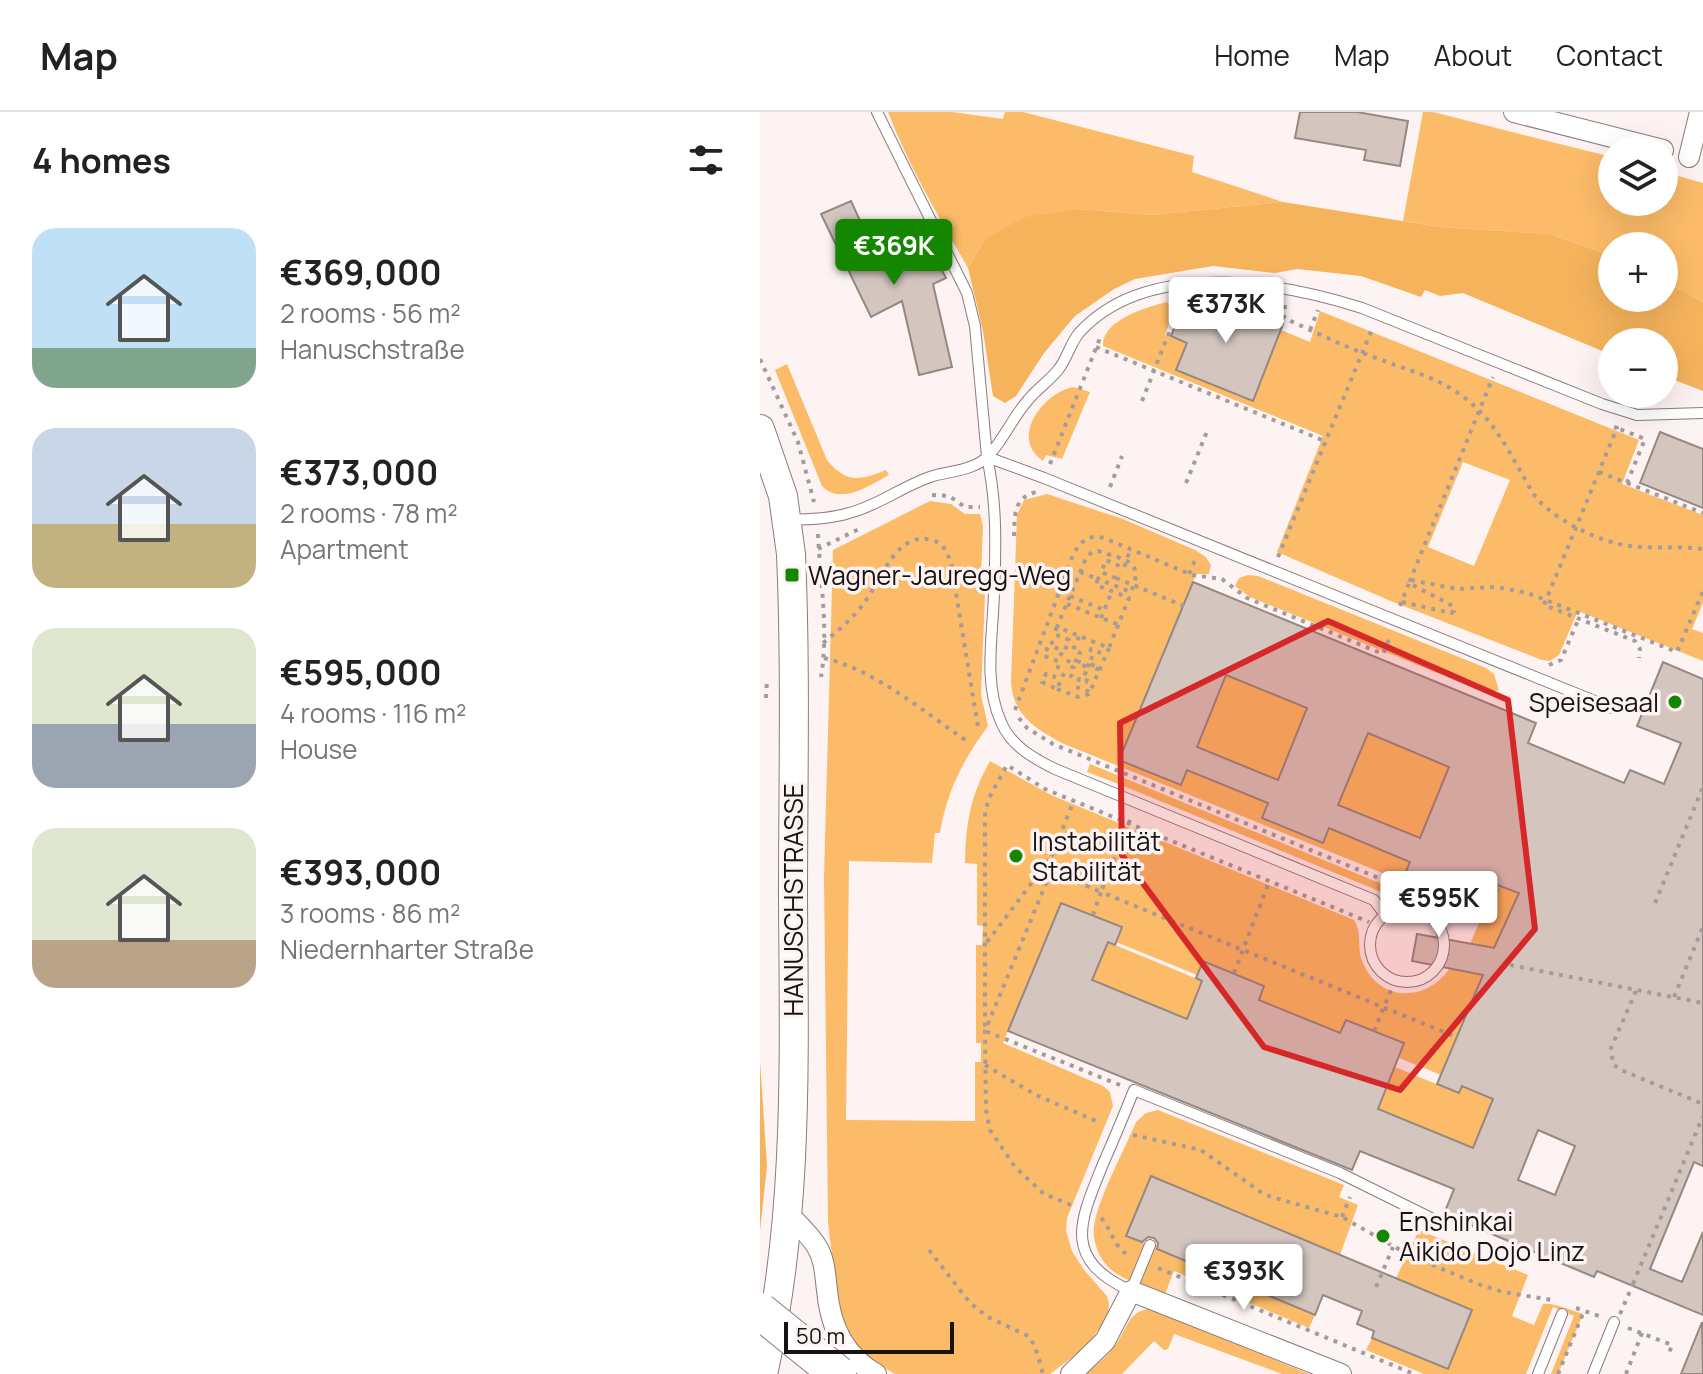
<!DOCTYPE html>
<html lang="en">
<head>
<meta charset="utf-8">
<style>
  body { margin:0; font-family:Manrope,sans-serif; background:#f6f6f6; color:#222; height:100vh; display:flex; flex-direction:column; font-size:30px; white-space:nowrap }
  * { box-sizing:border-box; margin:0 }
  p { font-size:26px; color:#767676 }
  .icon { flex:none; width:44px; height:44px; fill:none; stroke:currentColor; stroke-width:2; stroke-linecap:round; stroke-linejoin:round }
  .map { position:relative; flex:1; overflow:hidden }
  .details { display:flex; flex-direction:column; background:#fff; width:760px }
  .details>* { flex:none }
  .controls { position:absolute; left:838px; top:24px; display:grid; gap:16px }
  .controls a { display:grid; place-items:center; width:80px; height:80px; border-radius:50%; background:#fff; box-shadow:0 8px 32px #0002; font-size:40px }
  .scale { position:absolute; left:24px; bottom:20px; width:170px; box-sizing:border-box; padding-left:8px; border:4px solid #181212; border-top:0; font-size:22px; line-height:28px; white-space:nowrap; color:#181212; -webkit-text-stroke:6px #fdf3f2; paint-order:stroke }
  .price { position:absolute; translate:-50% -68px; padding:0 18px; border-radius:8px; background:#fff; color:#222; font-size:26px; line-height:52px; filter:drop-shadow(0 2px 4px #0008) }
  .price::after { content:''; position:absolute; left:50%; top:48px; width:24px; height:18px; margin-left:-12px; background:inherit; clip-path:polygon(0 0,100% 0,50% 100%) }
  .price.current { background:#148600; color:#fff }
  ul { padding:0; list-style:none }
  li { display:flex; align-items:center; gap:24px; height:200px; padding:0 32px }
  li span { display:grid; place-items:center; flex:none; width:224px; height:160px; border-radius:24px; color:#555 }
  li>.icon { margin-inline-start:auto }
  span .icon { width:96px; height:96px; fill:#fffc; stroke-width:1 }
  li b { font-size:34px }
  h2 { display:flex; justify-content:space-between; align-items:center; height:96px; padding:0 32px; font-size:34px }
  header { display:flex; align-items:center; gap:48px; box-sizing:border-box; height:112px; padding:0 40px; background:#fff; border-bottom:2px solid #e0e0e0 }
  header strong { font-size:38px }
  nav { display:flex; gap:44px; margin-inline-start:auto; font-size:28px }
  main { display:flex; flex:1; min-height:0 }
  .map>svg:first-child { display:block }
</style>
</head>
<body>
<header>
<strong>Map</strong>
<nav><a>Home</a><a>Map</a><a>About</a><a>Contact</a></nav>
</header>
<main>
<section class="details">
<h2>4 homes<svg class="icon" aria-label="filters" viewBox="0 0 24 24"><path d="M4 7h16M4 17h16"/><circle cx="9" cy="7" r="2"/><circle cx="15" cy="17" r="2"/></svg></h2>
<ul>
<li><span style="background:linear-gradient(#bfe0f5 75%,#7fa58c 0)"><svg class="icon" aria-label="home" viewBox="0 0 24 24"><path d="M3 11l9-7 9 7M6 9v11h12V9"/></svg></span><div><b>€369,000</b><p>2 rooms · 56 m²</p><p>Hanuschstraße</p></div></li>
<li><span style="background:linear-gradient(#c9d6e8 60%,#c2b280 0)"><svg class="icon" aria-label="home" viewBox="0 0 24 24"><path d="M3 11l9-7 9 7M6 9v11h12V9"/></svg></span><div><b>€373,000</b><p>2 rooms · 78 m²</p><p>Apartment</p></div></li>
<li><span style="background:linear-gradient(#dfe7d0 60%,#9aa5b1 0)"><svg class="icon" aria-label="home" viewBox="0 0 24 24"><path d="M3 11l9-7 9 7M6 9v11h12V9"/></svg></span><div><b>€595,000</b><p>4 rooms · 116 m²</p><p>House</p></div></li>
<li><span style="background:linear-gradient(#dfe7d0 70%,#b9a48a 0)"><svg class="icon" aria-label="home" viewBox="0 0 24 24"><path d="M3 11l9-7 9 7M6 9v11h12V9"/></svg></span><div><b>€393,000</b><p>3 rooms · 86 m²</p><p>Niedernharter Straße</p></div></li>
</ul>
</section>
<div class="map">
<svg width="943" height="1262" viewBox="0 0 943 1262">
  <rect width="100%" height="100%" fill="#fdf3f2"/>
  <path fill="#fbbb68" fill-rule="evenodd" d="M128,0H192L243,7L245,0H263L434,44L432,60L523,90L391,103L319,97L225,127L208,156C179,105 149,55 128,0Z
    M663,0H673L852,45V90H904V60L943,71V190L904,169V134H852V144L790,122L680,115L643,109Z
    M406,190L415,195L405,223L427,231L416,258L492,289L521,218L550,230L560,199L879,328L862,372L943,403V491L932,517L943,521V549L818,499L799,543L790,549L782,548L633,490L517,440L563,324L343,234C342,208 385,196 406,190ZM703,350L750,368L714,454L668,435Z
    M27,252L67,348C86,371 99,369 126,358L129,363C110,373 81,394 62,374L15,258Z
    M313,275L330,280L302,347L286,343L283,349C249,326 283,281 313,275Z
    M287,382L363,407L435,438L446,445L451,453L449,462H436L360,648L420,673L427,658L508,691L502,706L562,731L569,716L650,749L645,765L702,788L714,763L728,768L714,798L304,632C276,617 253,604 251,570L257,403L264,388Z
    M170,389L191,392L205,402H220L223,414L221,465L225,481L221,583L228,614C203,648 187,679 180,721H175L172,751L89,749L86,1008L215,1009V950H221V931H216V833H222L223,814L217,813V752L205,751C206,710 210,685 230,649L291,683L594,808C603,822 596,837 603,851C620,891 667,890 690,856L723,863L681,963L639,946L644,931L586,908L580,921L499,888L504,874L443,849L437,863L356,830L362,815L301,791L243,931L343,974L350,980L353,994L307,1106L306,1119L312,1139L324,1158L347,1184L349,1192L348,1204L327,1234L290,1262H135L105,1244L93,1231L78,1197L68,1110L64,765L73,438Z
    M488,463L498,464L726,556L734,562L739,578L728,581L719,578L490,485L475,474L479,466Z
    M466,563L547,596L518,668L437,635Z
    M608,621L689,655L660,726L578,693Z
    M330,652L644,781L641,788L356,671L327,660Z
    M736,771L759,781L734,836L710,832Z
    M348,830L442,869L427,907L332,868Z
    M635,955L698,981L702,974L733,987L713,1036L618,997Z
    M398,998L584,1073L579,1085L598,1093L580,1143L391,1064L366,1123L555,1203L549,1216L414,1159L405,1182C387,1174 362,1169 348,1155C339,1145 332,1129 334,1115C337,1088 365,1037 376,1010L386,1001Z
    M659,1118L768,1163L752,1204L774,1213L783,1192C792,1190 813,1199 823,1202L798,1262H791L814,1204L793,1195L766,1262H664L606,1238L612,1226L688,1257L712,1198L636,1166Z
    M388,1197L412,1205L549,1262H522L414,1222L408,1237L404,1238L394,1229L362,1262H325C338,1252 350,1242 358,1229C367,1216 369,1200 388,1197Z"/>
  <path fill="#f5b35c" d="M523,90L680,115L790,122L852,144V186H904V169L943,190V279L904,264V230H852V243L703,181L680,184L665,178L661,185L601,164L537,157L515,161L453,154L375,167L354,177L315,204L284,241L256,284L245,291L233,284L223,219L208,156L225,127L265,105L319,97L391,103Z
    M0,949L7,1054L0,1119Z"/>
  <path fill="#d4c6bf" stroke="#958881" stroke-width="2" fill-rule="evenodd" d="M540,0H597L648,9L640,54L604,48L606,38L535,26Z
    M91,89L122,157L157,144L176,147L186,166L173,172L192,255L159,263L142,189L111,205L61,102Z
    M448,182L523,212L493,289L416,258L427,231L411,224L427,186L443,192Z
    M900,320L943,337V396L880,371Z
    M433,470L776,611L768,631L864,671L870,658L904,672L921,631L877,614L903,550L943,567V1054L934,1050L890,1157L922,1170L943,1120V1203L837,1159L834,1165L684,1102L694,1077L600,1039L592,1058L248,919L301,791L362,815L355,833L348,830L332,868L427,907L442,869L436,866L443,849L504,874L499,888L580,921L586,908L644,931L618,997L713,1036L733,987L702,974L699,981L677,972L723,863L652,849L657,822L734,836L759,781L713,764L702,788L644,764L650,750L569,716L563,731L502,706L508,691L427,658L421,673L359,648ZM466,563L547,596L518,668L437,635ZM608,621L689,655L660,726L578,693ZM778,1018L815,1034L795,1083L758,1068Z
    M391,1064L712,1198L688,1257L612,1226L614,1219L597,1212L602,1199L563,1183L555,1203L397,1137L398,1131L394,1126L388,1125L382,1130L366,1124Z
    M942,1210L943,1262H921Z"/>
  <g fill="none" stroke-linecap="round" stroke-linejoin="round">
    <defs>
      <path id="lane" d="M117,0L207,181L215,214L227,345
        M29,408C49,407 70,407 89,401C118,394 144,373 173,364C191,359 216,358 229,343C244,327 253,305 268,288C277,277 289,269 298,258C307,247 310,232 319,221C386,147 518,169 602,196L842,292L877,303L943,301
        M610 833a37 37 0 1 1 74 0a37 37 0 1 1-74 0Z
        M625,803L614,788L295,657C273,646 251,634 241,610C223,570 233,523 234,481C236,435 237,390 227,345L284,366L852,596
        M390,1133L371,1179C301,1147 320,1109 343,1052C354,1027 364,1003 374,978L580,1061L681,1111
        M778,1262L802,1202
        M833,1262L854,1210"/>
      <path id="street" d="M754,0L903,38
        M929,45L940,0
        M28,1102C38,1112 50,1123 57,1135C65,1148 65,1163 67,1178C70,1214 84,1244 116,1262
        M311,1262L345,1229L371,1179L581,1262"/>
      <path id="secondary" d="M0,317L23,384L31,442C36,557 33,672 33,787C34,946 39,1106 3,1262"/>
    </defs>
    <use href="#lane" stroke="#8a7c7a" stroke-width="12"/>
    <use href="#street" stroke="#8a7c7a" stroke-width="22"/>
    <use href="#secondary" stroke="#8a7c7a" stroke-width="30"/>
    <path stroke="#a49c9b" stroke-width="4" stroke-dasharray="4 6" stroke-linecap="butt" d="M525,193L524,206C555,220 587,236 619,247C647,258 673,264 698,281C734,305 750,342 771,378C785,404 840,431 870,434C894,437 919,434 943,437
      M550,218L558,198
      M336,235L567,330
      M0,247L38,330L54,390
      M382,289L422,188
      M854,315L857,316L784,493L875,529L880,537L879,546
      M290,352L340,226
      M839,360L867,371L885,327L857,316
      M426,371L448,317
      M867,371L943,401
      M350,375L362,344
      M172,383L189,384L205,395H220
      M58,422C60,470 69,518 61,565
      M254,424C255,403 253,386 276,380
      M58,437L99,417
      M518,445L612,217
      M320,460L338,467L336,473L369,486L349,536L297,515L326,446L332,440L338,439C365,448 385,448 371,480L338,467L341,460
      M429,462L436,446
      M356,466L341,460L346,448L364,456L370,438
      M651,468L697,477L736,475L768,481L917,540L943,479
      M310,484L344,498
      M642,490L691,501L694,499L693,494L649,471L733,265
      M307,492L359,513
      M640,494L649,471
      M341,506L352,479
      M297,515L294,522L309,528L303,543L295,539L298,533L290,530L284,544L300,550L294,565L286,562L282,570L297,577L304,561L311,564L314,556L307,553L310,546L317,549L320,541L313,538L319,524
      M63,531C78,519 92,507 104,491C121,469 136,418 172,428C184,431 187,440 191,451L218,615
      M64,546C117,559 162,599 207,629
      M317,549L340,558
      M325,552L322,560L329,563L326,570L319,567L316,575L330,580
      M789,553L801,548L819,506
      M332,555L335,547L329,545L331,537L346,543
      M297,577L318,585L329,582L349,536
      M6,586L7,567
      M255,598L313,443C320,430 328,422 344,426L432,463L462,467L487,486L623,542L631,522
      M259,606L267,616L293,632L723,809L740,771
      M289,758L341,780L370,708
      M895,791L943,675
      M333,803L341,780L696,925
      M227,830L289,748
      M750,853L943,891
      M474,861L509,770
      M876,879L851,936L853,952L861,958L943,992
      M914,885L943,815
      M614,919L635,868
      M225,953L276,983L341,1011
      M360,973L225,919V700L229,686L247,653L285,677L609,810
      M373,1023L441,1038L505,1083L582,1105L649,1143L718,1172L743,1180L792,1188
      M311,1093L284,1082L255,1055L230,1018L226,998L225,919L287,769L291,746L314,688
      M582,1105L590,1085
      M341,1106C352,1118 353,1134 368,1143
      M169,1138L210,1191L228,1205L268,1224L275,1234L283,1262
      M398,1156L654,1262
      M873,1172L943,1004
      M616,1175L633,1135
      M816,1196L842,1205
      M868,1216L912,1233L909,1241
      M798,1262L824,1199
      M866,1262L882,1221"/>
    <use href="#lane" stroke="#fff" stroke-width="10"/>
    <use href="#street" stroke="#fff" stroke-width="20"/>
    <use href="#secondary" stroke="#fff" stroke-width="28"/>
    <defs>
      <path id="highway-bridge" d="M0,1199L78,1262"/>
    </defs>
    <use href="#highway-bridge" stroke="#8a7c7a" stroke-width="38" stroke-linecap="butt"/>
    <path stroke="#a49c9b" stroke-width="4" stroke-dasharray="4 6" stroke-linecap="butt" d="M356,466L424,494
      M860,1202L873,1172"/>
    <use href="#highway-bridge" stroke="#fff" stroke-width="36"/>
  </g>
  <path fill="#d62828" fill-opacity="0.2" stroke="#d62828" stroke-width="6" stroke-linejoin="round" d="M568,509L748,588L775,817L640,978L504,935L362,743L360,611Z"/>
  <g fill="#148600" stroke="#fdf3f2" stroke-width="3">
    <rect x="24" y="455" width="16" height="16" rx="4"/>
    <circle cx="915" cy="590" r="8"/>
    <circle cx="256" cy="744" r="8"/>
    <circle cx="623" cy="1124" r="8"/>
  </g>
  <g text-anchor="middle" dominant-baseline="central" stroke-width="7" stroke-linejoin="round" paint-order="stroke">
    <g font-size="26" fill="#181212" stroke="#fdf3f2" text-anchor="start">
      <text x="48" y="463">Wagner-Jauregg-Weg</text>
      <text x="899" y="590" text-anchor="end">Speisesaal</text>
      <text x="272" y="729">Instabilität<tspan x="272" dy="30">Stabilität</tspan></text>
      <text x="639" y="1109">Enshinkai<tspan x="639" dy="30">Aikido Dojo Linz</tspan></text>
    </g>
    <g font-size="26" fill="#181212" stroke="#fdf3f2">
      <text transform="translate(33 788) rotate(-90)">HANUSCHSTRASSE</text>
    </g>
  </g>
</svg>
<div class="controls">
<a><svg class="icon" aria-label="layers" viewBox="0 0 24 24"><path d="M12 4l9 5-9 5-9-5zM3 14l9 5 9-5"/></svg></a>
<a>+</a>
<a>−</a>
</div>
<div class="scale">50 m</div>
<b class="price current" style="left:134px;top:175px">€369K</b>
<b class="price" style="left:466px;top:233px">€373K</b>
<b class="price" style="left:679px;top:827px">€595K</b>
<b class="price" style="left:484px;top:1200px">€393K</b>
</div>
</main>
</body>
</html>
